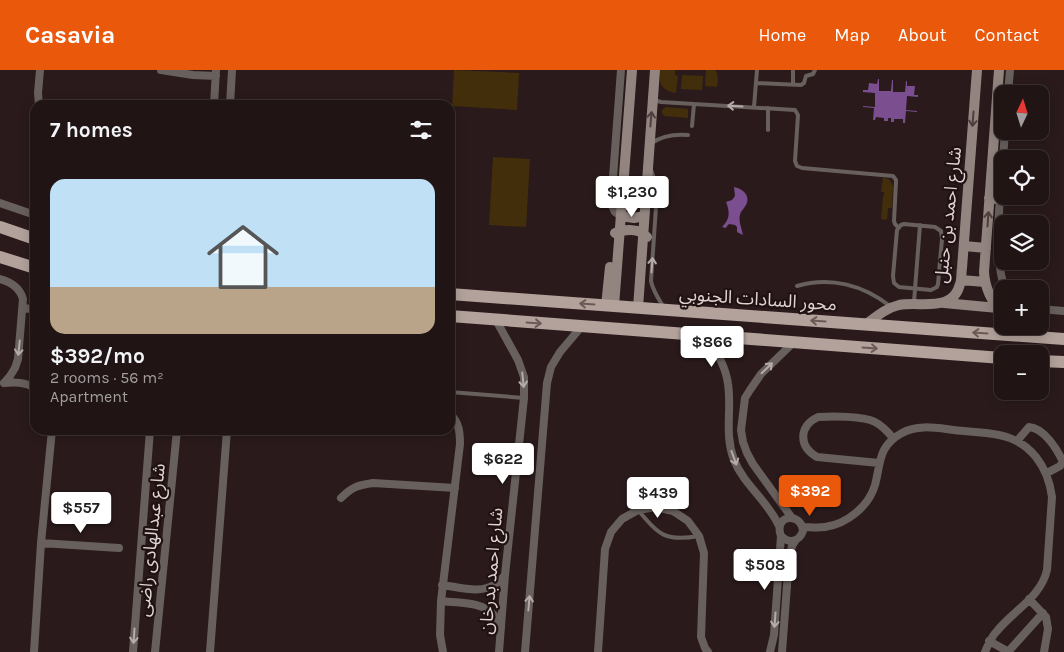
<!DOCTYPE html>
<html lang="en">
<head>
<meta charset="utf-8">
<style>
  body { margin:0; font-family:Karla,"Noto Sans Arabic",sans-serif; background:#2d2122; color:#f1f3f6; height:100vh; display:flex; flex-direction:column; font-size:19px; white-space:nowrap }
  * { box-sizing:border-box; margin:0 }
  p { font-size:16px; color:#a29ea0 }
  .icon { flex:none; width:28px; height:28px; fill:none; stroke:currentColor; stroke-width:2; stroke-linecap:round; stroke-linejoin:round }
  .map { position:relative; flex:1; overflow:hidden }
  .details { position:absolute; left:30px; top:30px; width:425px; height:335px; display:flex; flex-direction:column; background:#201414; border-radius:15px; box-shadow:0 2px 12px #0003,0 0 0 1px #3d3334 }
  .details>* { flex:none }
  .needle { width:32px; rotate:4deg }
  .buttons { position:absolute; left:994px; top:15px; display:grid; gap:10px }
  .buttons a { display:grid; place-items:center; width:55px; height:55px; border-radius:10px; background:#201414; box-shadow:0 2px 12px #0003,0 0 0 1px #3d3334; font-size:25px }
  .price { position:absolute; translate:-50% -42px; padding:0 11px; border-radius:5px; background:#fff; color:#222; font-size:16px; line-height:32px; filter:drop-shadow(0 1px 2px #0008) }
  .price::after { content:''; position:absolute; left:50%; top:30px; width:15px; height:11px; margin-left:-8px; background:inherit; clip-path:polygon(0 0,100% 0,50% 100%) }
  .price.selected { background:#ea580c; color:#fff }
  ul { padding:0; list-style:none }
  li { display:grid; align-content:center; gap:10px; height:265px; padding:0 20px }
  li+li { border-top:1px solid #3d3334 }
  li span { display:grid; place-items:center; height:155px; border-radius:15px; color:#555 }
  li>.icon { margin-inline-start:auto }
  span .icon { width:90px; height:90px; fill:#fffc; stroke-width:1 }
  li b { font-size:21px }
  h2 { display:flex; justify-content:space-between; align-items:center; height:60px; padding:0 20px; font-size:21px }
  header { display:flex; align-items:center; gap:30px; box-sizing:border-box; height:70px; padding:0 25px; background:#ea580c; color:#fff }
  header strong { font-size:24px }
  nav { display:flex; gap:28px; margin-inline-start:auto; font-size:18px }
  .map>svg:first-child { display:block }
</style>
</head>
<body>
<header>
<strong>Casavia</strong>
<nav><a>Home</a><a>Map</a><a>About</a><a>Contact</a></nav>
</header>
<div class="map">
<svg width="1064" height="582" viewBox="0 0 1064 582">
  <rect width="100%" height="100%" fill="#2a1a1b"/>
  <path fill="#432e0b" d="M454,0L519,3L517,40L452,36Z
    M660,0H675V5L678,6L676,23C661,21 659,14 660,0Z
    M706,0H715C719,5 718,10 717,17L705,16Z
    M682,5L703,6L702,20L681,19Z
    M666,37L688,39V48L664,46L662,43V40Z
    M493,87L530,89L526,157L489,155Z
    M883,107L890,110L893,116L892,138H888L887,150L881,149L883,126H884V122H881Z"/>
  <path fill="#7b4e90" d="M878,9H879V21H891L892,10H893V22H905L906,11H907V16H915L914,25H918V27L907,26L906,40L917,41V42L906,41L905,53H903V49H894V52H891V48H888V51H884V48L876,47L875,50H873L874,38L863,37V36L875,37V23L863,22V20H868L869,13L877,14Z
    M734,117C745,119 752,128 744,138C742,141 741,141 740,145C738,151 742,159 743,165L737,162V157L735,155L729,154L727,156L726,158L722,157C730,149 730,142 726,132L732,130L735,126Z"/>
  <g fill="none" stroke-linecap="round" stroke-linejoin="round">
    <path stroke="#68605d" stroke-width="4" d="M756,13L801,15L804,13L806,6L813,4L815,0
      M793,15V0
      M654,30L661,32L694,34L795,40L798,45L795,91L797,96L802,98L893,106L896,110V112L894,151L895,154L898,157
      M754,37L757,0
      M692,56L694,34
      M768,60V38
      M652,73C663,65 675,64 688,65
      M651,100L656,114L657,122L651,211C653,221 658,228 663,236
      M904,154L935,157L941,161L942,169L938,214L937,217L931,220L899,217L894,213L893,206L897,160L901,155Z
      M797,216C830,206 863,215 890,236
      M914,232L920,155
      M450,322L524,328
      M638,440C659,465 665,472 699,466"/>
    <path stroke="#68605d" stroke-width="8" d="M161,0L193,5L216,6
      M1008,24L1010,0
      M39,35L38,23L40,0
      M214,35L216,0
      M230,35L232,0
      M1003,89L1005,61
      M1002,98C1000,133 993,186 1005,219
      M0,133L35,145
      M621,146L615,142L611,134L621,0
      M0,209C11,212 20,218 23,229L18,289L15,298L10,306L4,313
      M23,238L35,239
      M1040,239L1064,241
      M496,250L518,290L524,307V328L505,505L499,582
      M706,266C716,280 726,297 728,314C732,341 724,363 734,390C744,415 768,431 779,456
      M35,276L33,292L35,308
      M4,313C15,312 25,312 35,318
      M1017,371L1029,357C1044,358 1057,379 1063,392L1060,396L1047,403
      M879,393L817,387C798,376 799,356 818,347C832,346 864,346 875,352C883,356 888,362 893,368
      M341,428C352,417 358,415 373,413L455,418
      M792,448L753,394L747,383L743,372L741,360L745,328L750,320L761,304L794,272
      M803,457C810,457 818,458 825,457C847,454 869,436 875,415C881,392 878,376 902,363C917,354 937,358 954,360C969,362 985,362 999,365C1031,371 1048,397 1052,427L1047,500C1041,527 1013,541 997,561C991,567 988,575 985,582
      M41,473L119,478
      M442,515C459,517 482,525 497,513C500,511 503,508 505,505
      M1029,529L1046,547L1048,559L1044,582
      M441,531C458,533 483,531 495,546C498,549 499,553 501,557
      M989,571L1009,582
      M34,582L41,473L52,360
      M133,582L150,360
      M155,582L177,360
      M210,582L227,360
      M443,582L440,565L441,531L460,374C460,362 459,352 450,344
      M525,582L547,313L551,297L560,282L582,256
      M598,582L605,479L611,462L622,449L638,440L656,437L673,441L688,451L699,466L704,483L701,567L705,578L708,582
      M770,582L774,565L781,466C773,445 801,441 803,461C799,472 789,474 781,466
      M782,582L789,489L792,476L795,471
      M1008,582L1043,543"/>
    <path stroke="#928580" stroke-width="10" d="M999,0L984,202C985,219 991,231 1002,243
      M989,128L1000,129
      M621,146L634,148L644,146
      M615,163C624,159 640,158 647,167
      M964,176L986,178
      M961,210L985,212
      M944,233L998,238
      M606,236L610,197
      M614,236L632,0
      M638,238L655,0
      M865,255C876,247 886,238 899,235C921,231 953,243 960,214C962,209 961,203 962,198L977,0
      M1016,256L1031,266"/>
    <path stroke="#b2a29b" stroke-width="12" d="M0,157L35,169
      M0,187L35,198
      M450,224L1064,269
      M450,246L1002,288
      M1040,291L1064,292"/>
  </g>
  <defs><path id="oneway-shaft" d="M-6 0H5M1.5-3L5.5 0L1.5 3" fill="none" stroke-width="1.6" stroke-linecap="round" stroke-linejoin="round" transform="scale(1.25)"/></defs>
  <g stroke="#b5abaa">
    <use href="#oneway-shaft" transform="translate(735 36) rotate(-177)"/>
    <use href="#oneway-shaft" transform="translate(652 195) rotate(-86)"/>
    <use href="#oneway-shaft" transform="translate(19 278) rotate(96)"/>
    <use href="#oneway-shaft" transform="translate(767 298) rotate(-44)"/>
    <use href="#oneway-shaft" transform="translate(523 310) rotate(84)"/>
    <use href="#oneway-shaft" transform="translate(734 388) rotate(70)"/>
    <use href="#oneway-shaft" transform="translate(529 533) rotate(-85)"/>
    <use href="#oneway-shaft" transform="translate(775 550) rotate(94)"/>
    <use href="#oneway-shaft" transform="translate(134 566) rotate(94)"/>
  </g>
  <g stroke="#4e3f3e">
    <use href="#oneway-shaft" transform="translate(651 49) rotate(-85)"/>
    <use href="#oneway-shaft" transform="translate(973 49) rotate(94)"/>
    <use href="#oneway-shaft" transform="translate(988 149) rotate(-86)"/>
  </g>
  <g stroke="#695a56">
    <use href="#oneway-shaft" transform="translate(587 234) rotate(-176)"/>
    <use href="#oneway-shaft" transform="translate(818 251) rotate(-176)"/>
    <use href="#oneway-shaft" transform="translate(534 253) rotate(4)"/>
    <use href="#oneway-shaft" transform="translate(980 263) rotate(-176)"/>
    <use href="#oneway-shaft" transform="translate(870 278) rotate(4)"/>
  </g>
  <g text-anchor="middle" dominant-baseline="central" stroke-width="4.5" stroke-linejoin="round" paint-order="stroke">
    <g font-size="18" fill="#dfd3d4" stroke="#201112">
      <text transform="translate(948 145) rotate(-84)">شارع احمد بن حنبل</text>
      <text transform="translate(758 229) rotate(4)">محور السادات الجنوبي</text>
      <text transform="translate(151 470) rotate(-84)">شارع عبدالهادى راضى</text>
      <text transform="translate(491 501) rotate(-85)">شارع احمد بدرخان</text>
    </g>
  </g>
</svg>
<div class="buttons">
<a><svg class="needle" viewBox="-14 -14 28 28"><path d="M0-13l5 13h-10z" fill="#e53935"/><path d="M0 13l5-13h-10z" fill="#a29ea0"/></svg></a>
<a><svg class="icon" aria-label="locate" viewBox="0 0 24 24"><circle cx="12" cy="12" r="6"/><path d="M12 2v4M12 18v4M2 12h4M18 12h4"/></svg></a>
<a><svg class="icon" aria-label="layers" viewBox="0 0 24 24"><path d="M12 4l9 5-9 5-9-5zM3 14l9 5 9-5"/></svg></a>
<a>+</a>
<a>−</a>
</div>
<b class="price" style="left:632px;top:148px">$1,230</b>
<b class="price" style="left:712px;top:298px">$866</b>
<b class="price" style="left:503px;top:415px">$622</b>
<b class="price selected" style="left:810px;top:447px">$392</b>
<b class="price" style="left:658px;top:449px">$439</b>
<b class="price" style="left:81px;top:464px">$557</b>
<b class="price" style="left:765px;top:521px">$508</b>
<section class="details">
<h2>7 homes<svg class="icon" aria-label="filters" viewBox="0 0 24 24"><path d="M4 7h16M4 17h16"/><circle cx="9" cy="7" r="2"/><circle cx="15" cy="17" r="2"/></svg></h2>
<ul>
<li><span style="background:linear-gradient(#bfe0f5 70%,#b9a48a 0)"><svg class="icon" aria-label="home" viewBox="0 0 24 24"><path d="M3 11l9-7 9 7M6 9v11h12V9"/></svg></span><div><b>$392/mo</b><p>2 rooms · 56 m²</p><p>Apartment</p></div></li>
</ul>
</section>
</div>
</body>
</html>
